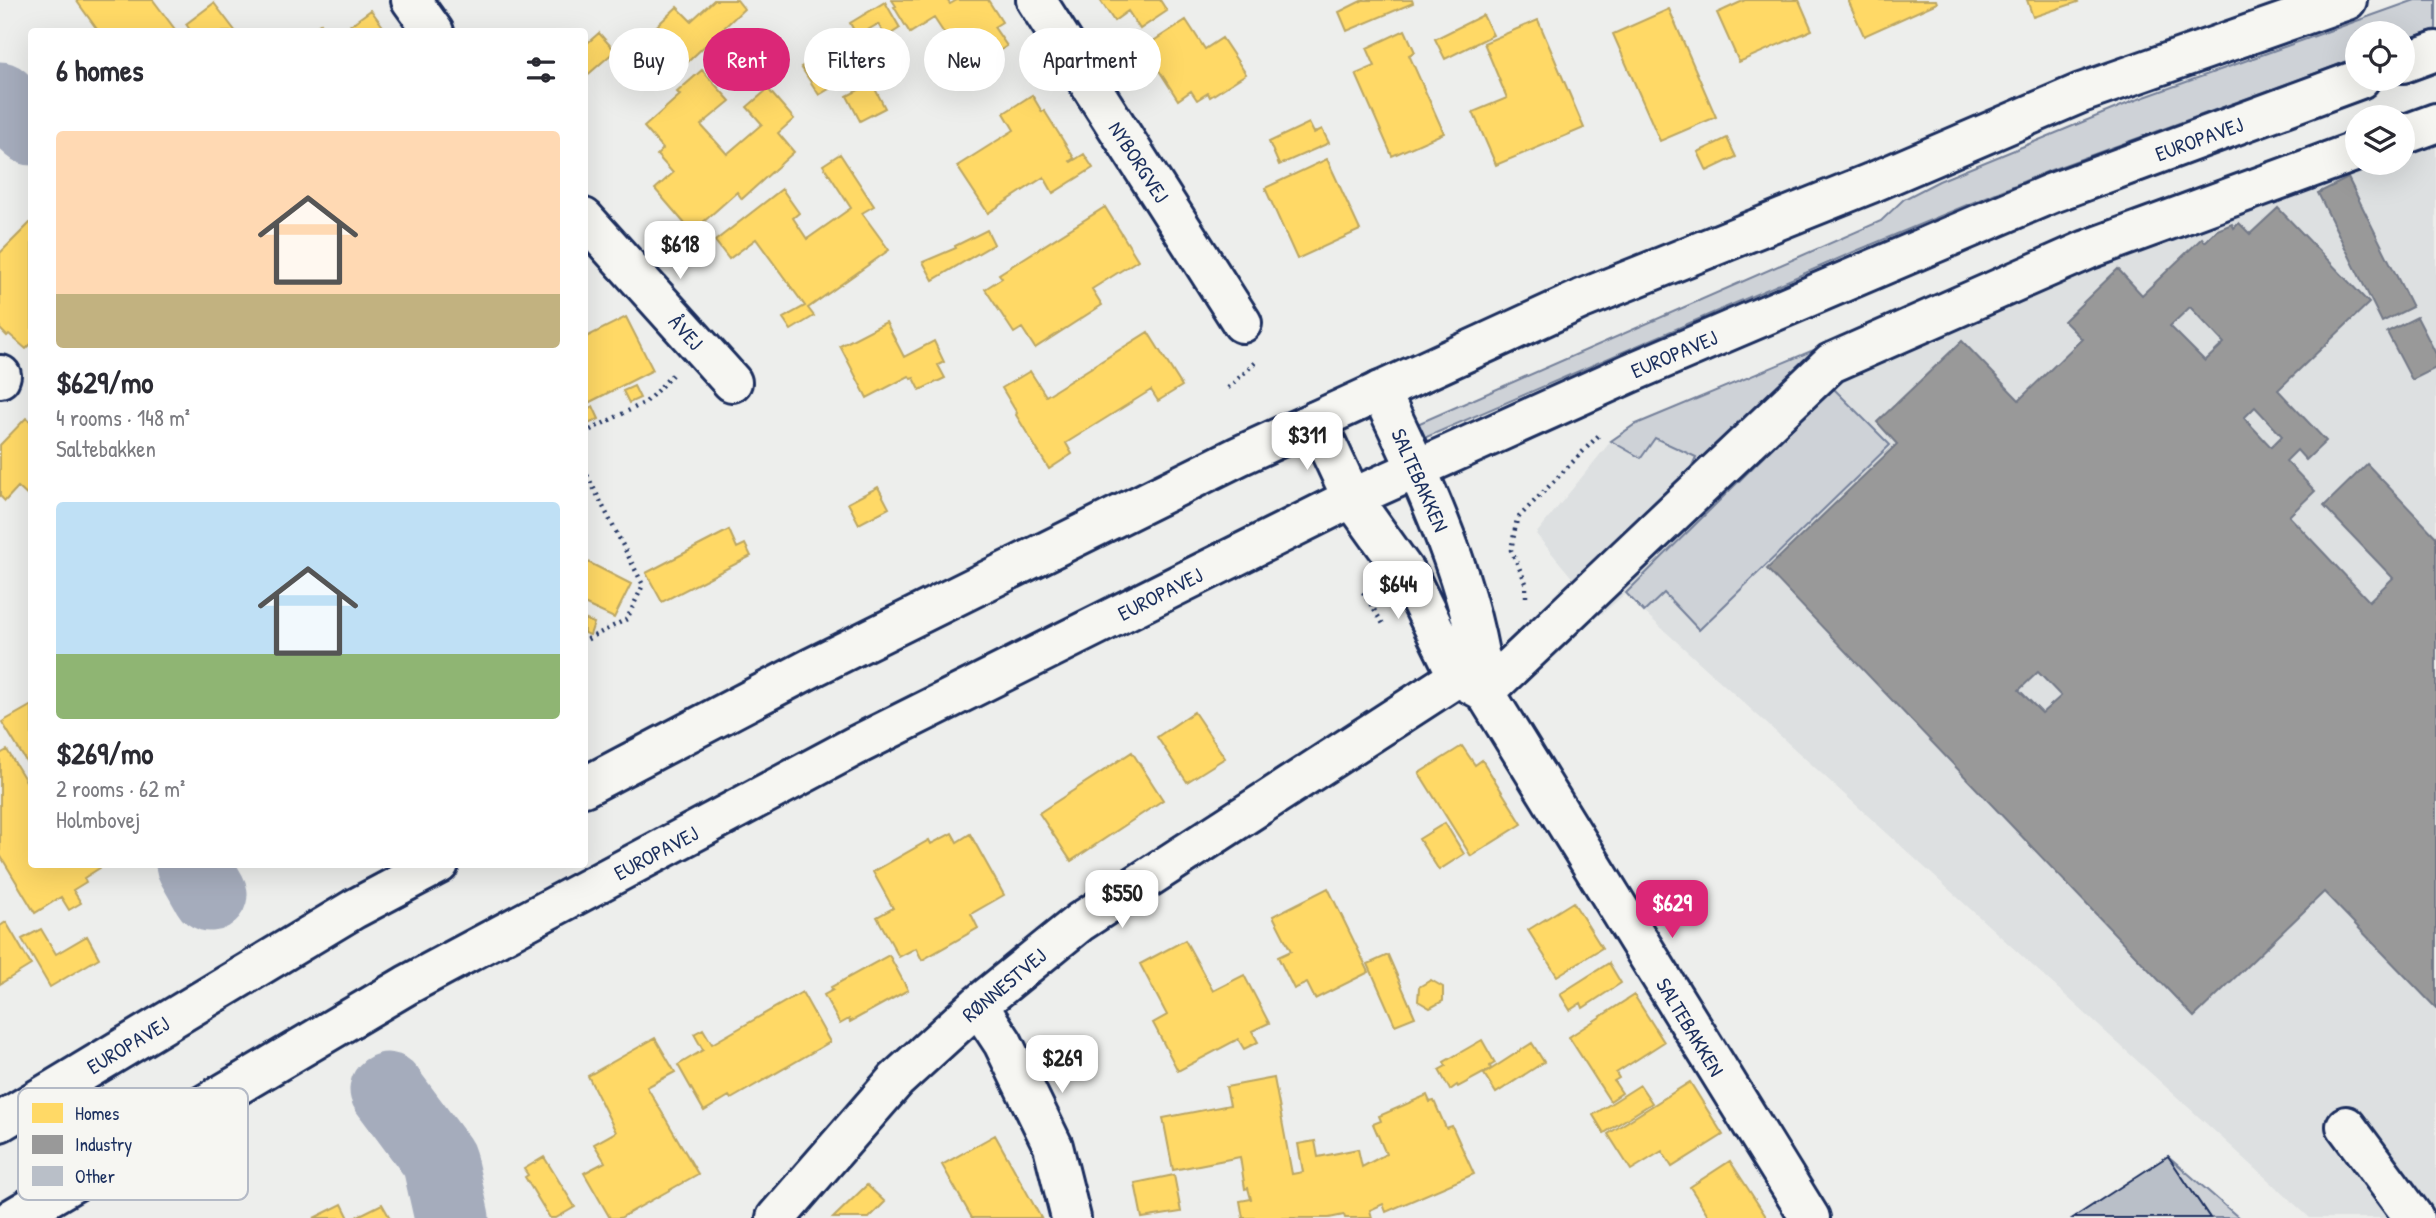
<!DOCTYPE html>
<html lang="en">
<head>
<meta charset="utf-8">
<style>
  body { margin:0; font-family:"Patrick Hand",sans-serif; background:#f2f2f3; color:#2b2b33; height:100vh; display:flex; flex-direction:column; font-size:26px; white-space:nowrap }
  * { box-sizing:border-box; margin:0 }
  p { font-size:23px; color:#7c7c81 }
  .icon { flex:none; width:38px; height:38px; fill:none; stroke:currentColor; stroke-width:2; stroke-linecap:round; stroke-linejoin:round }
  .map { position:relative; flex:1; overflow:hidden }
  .drawer { position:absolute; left:28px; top:28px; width:560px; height:840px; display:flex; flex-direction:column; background:#fff; border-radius:7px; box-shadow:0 7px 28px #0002 }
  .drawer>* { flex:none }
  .top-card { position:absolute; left:609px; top:28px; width:665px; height:63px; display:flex; gap:14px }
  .buttons { position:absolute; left:2345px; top:21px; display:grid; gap:14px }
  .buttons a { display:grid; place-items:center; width:70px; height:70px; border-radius:50%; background:#fff; box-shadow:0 7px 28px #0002; font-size:35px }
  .price { position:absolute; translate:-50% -60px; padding:0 16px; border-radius:14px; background:#fff; color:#222; font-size:23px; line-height:46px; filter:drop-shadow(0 2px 4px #0008) }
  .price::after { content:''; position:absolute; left:50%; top:42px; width:21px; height:16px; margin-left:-10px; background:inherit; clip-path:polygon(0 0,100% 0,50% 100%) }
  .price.active { background:#db2777; color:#fff }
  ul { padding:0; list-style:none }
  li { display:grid; align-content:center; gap:14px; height:371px; padding:0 28px }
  li span { display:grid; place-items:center; height:217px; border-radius:7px; color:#555 }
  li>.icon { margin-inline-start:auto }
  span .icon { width:126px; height:126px; fill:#fffc; stroke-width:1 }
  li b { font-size:30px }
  h2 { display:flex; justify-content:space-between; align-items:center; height:84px; padding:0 28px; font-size:30px }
  .tag { padding:0 24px; border-radius:32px; background:#fff; box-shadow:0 7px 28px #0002; font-size:24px; line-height:63px }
  .tag.active { background:#db2777; color:#fff }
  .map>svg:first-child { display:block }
</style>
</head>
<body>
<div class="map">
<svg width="2436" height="1218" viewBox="0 0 2436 1218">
  <rect width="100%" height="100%" fill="#edeeec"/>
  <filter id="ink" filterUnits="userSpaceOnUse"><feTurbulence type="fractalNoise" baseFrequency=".0143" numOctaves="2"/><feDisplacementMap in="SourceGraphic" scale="14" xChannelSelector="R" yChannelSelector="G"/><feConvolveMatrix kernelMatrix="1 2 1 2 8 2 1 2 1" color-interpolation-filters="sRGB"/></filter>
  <g filter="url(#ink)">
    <path fill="#dde0e1" d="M2436,105V1218H2310L1644,612L1626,593L1602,614L1536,534L1611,441L1634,425L1821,347L2357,163H2403V117Z"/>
    <path fill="#ced2d7" stroke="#74809a" stroke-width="2" d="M2415,0H2436V29L2403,41V33H2357V58L2051,170L1856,251L1422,439L1415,425L1881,221L1904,199L1939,181L2136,100Z
      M1821,347L1685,481L1696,457L1655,438L1641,458L1611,441L1634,425Z
      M1833,388L1890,445L1699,630L1664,593L1644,612L1626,593Z
      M2168,1156L2239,1218H2210Z"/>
    <path fill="#ffd966" stroke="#bba664" stroke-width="2" d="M76,0H153L177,32H99Z
      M714,0H737L744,9L676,73L644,38L677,7L691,21Z
      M892,0H947L950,4L957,0H988L1002,22L994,27L1007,46L969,71L934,18L910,33L894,7L896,6Z
      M1100,0H1160L1167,11L1140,29L1128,11L1114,21Z
      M1363,0H1412L1413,3L1347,31L1339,12Z
      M1745,0H1799L1812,30L1739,62L1717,13Z
      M1848,0H1936L1937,3L1864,36Z
      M2027,0H2077L2078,2L2033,17Z
      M885,2L900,28L886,37L878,24L857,36L850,23Z
      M214,3L236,32H189L190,30L186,24Z
      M1669,9L1716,117L1660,141L1613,34Z
      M371,10L387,32H343L342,31Z
      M1483,15L1493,35L1445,59L1435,39Z
      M1186,20L1205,49L1222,38L1246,74L1210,97L1208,93L1197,100L1191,91L1178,100L1144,47Z
      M1538,20L1584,128L1496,165L1473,112L1507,98L1484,43Z
      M321,23L327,32H310Z
      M1405,30L1415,52L1409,55L1444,133L1392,156L1356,74L1375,66L1367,48Z
      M599,33L615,51L584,78V46Z
      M826,54L834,67L825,73L834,86L819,95L801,67Z
      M702,70L730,101L701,125L727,154L762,124L747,107L768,89L794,119L778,133L794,152L742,199L737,192L692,232L655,189L673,173L657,155L663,149L644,127L680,95L677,92Z
      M872,83L885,108L860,121L847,96Z
      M1032,95L1042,112L1044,110L1074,158L1070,161L1071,162L1084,154L1093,168L1053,193L1044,177L988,213L957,166L1014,130L1004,113Z
      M1309,123L1314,133L1322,129L1329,143L1279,165L1269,142Z
      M1727,138L1736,157L1707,171L1698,152Z
      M840,154L874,206L862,213L889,250L808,308L814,316L791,330L783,318L805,306L756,239L729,259L715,241L782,189L799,213L793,218L807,239L851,208L823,165Z
      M1327,159L1360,230L1297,259L1265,188Z
      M1105,207L1138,260L1092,289L1102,305L1035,348L1022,328L1014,333L985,289L1002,278L999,274Z
      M32,221V343L26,349L9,334L7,336L0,329V253Z
      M987,230L994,244L933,280L923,262L956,248L955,246Z
      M626,317L653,370L584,405V338Z
      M886,322L904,357L934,341L944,362L938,365L945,378L920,390L914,378L911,379L909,376L867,398L840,346Z
      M1148,332L1182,386L1158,401L1151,390L1066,443L1072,454L1049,469L1016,415L1017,413L1002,388L1030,371L1046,396Z
      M634,386L640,398L629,403L623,391Z
      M593,406L599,419L588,424L584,410Z
      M26,418L32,423V500L18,487L5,501L0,496V445Z
      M878,487L889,508L859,524L848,503Z
      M729,530L737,548L745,544L751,556L662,602L646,573Z
      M584,560L631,584L614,618L584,604Z
      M584,619L594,623L590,635L584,633Z
      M32,705V771L2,722Z
      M1194,712L1225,758L1187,782L1157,737Z
      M1462,746L1475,765L1482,760L1522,824L1471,856L1419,773Z
      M7,750L32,791V864H106L84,878L86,882L73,890L81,903L69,910L61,897L35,913L0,855V754Z
      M1132,752L1163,800L1071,861L1039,813Z
      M1445,823L1464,854L1439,870L1419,839Z
      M952,833L957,842L970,834L1004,895L971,914L978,928L922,960L916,948L899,957L877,917L893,908L873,872L929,840L931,844Z
      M1328,888L1369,972L1315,999L1307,983L1294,989L1278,957L1291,951L1273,916Z
      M1573,902L1602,948L1557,976L1528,930Z
      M6,922L31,965L0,984V926Z
      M41,929L56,954L87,936L99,958L50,987L22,939Z
      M1185,940L1213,991L1244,975L1269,1023L1252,1031L1258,1042L1244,1049L1238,1039L1178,1071L1153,1023L1167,1015L1140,964Z
      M889,955L908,990L850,1022L849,1019L840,1024L824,995L833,990L831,987Z
      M1388,955L1415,1017L1395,1025L1368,964Z
      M1609,963L1621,983L1583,1008L1581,1003L1570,1010L1560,994Z
      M1431,980L1443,987V1001L1430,1008L1418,1001L1419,987Z
      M802,992L830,1042L731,1099L729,1096L704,1111L678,1065L703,1050L694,1034L703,1029L712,1044Z
      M1634,995L1664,1042L1616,1073L1619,1078L1614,1081L1622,1093L1610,1101L1569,1037Z
      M655,1038L675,1072L647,1087L698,1174L620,1218H610L584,1173L605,1162L594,1144L616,1132L588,1076Z
      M1482,1040L1495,1063L1490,1066L1491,1069L1458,1087L1457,1085L1450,1090L1439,1070L1446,1066L1444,1062Z
      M1532,1043L1544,1062L1496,1093L1484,1074Z
      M1274,1078L1292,1174L1303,1172L1298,1144L1315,1141L1318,1157L1358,1149L1362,1167L1386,1154L1373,1124L1381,1121L1379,1116L1427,1095L1430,1102L1434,1101L1446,1128L1452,1126L1474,1174L1386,1212L1383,1204L1370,1210L1372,1218H1345L1344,1215L1329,1218H1243L1240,1201L1251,1199L1248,1188L1245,1189L1240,1157L1173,1170L1163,1118L1230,1105L1226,1087Z
      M1690,1082L1723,1135L1672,1167L1662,1151L1631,1170L1608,1134Z
      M1640,1085L1652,1103L1604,1133L1593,1115Z
      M995,1135L1041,1218H972L942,1165Z
      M544,1157L575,1207L556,1218H550L525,1177L528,1175L524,1169Z
      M1730,1161L1767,1218H1710L1690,1187Z
      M1174,1175L1181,1212L1142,1218L1135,1183Z
      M867,1185L885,1202L869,1218H833Z
      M342,1204L349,1218H314Z
      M382,1204L390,1218H354Z"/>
    <path fill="#999" stroke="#737987" stroke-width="2" fill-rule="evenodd" d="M2348,178L2412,307L2382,322L2318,193Z
      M2278,208L2369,303L2278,390L2326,441L2306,460L2297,450L2286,461L2315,491L2289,516L2369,601L2393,578L2324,506L2367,464L2436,537V1008L2324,892L2194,1017L1767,569L1897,444L1877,422L1962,341L2019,400L2082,339L2064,321L2118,269L2142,295L2202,238L2205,242L2217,230L2232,224L2234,228L2239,223L2250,234ZM2190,307L2224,343L2205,361L2170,326ZM2255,407L2282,436L2271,447L2244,418ZM2038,672L2061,696L2042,713L2019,690Z
      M2417,317L2436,354V368L2412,380L2387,332Z"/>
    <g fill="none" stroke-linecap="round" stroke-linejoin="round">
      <path stroke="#a5acbc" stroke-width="75" d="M0,99L32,128
        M193,864L210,894
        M387,1090L439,1160L452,1218"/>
    </g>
    <path fill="#b9bfc8" stroke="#1b2f5e" stroke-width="2" d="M2168,1156L2210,1218H2073Z"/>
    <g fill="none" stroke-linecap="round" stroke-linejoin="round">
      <defs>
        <path id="minor" d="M411,0L434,32
          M1036,0L1242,323
          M2403,135L2436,123
          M584,218L732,382
          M0,378L1,375
          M1380,391C1426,487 1473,585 1485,692L1810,1218
          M1316,421L1352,498L1410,579L1458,677L1480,689
          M1485,692L1831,363L2087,250L2357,151
          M978,1005L1003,1043L1053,1146L1071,1218
          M2346,1126L2414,1218
          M776,1218L896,1080L978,1005L1080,922L1482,661"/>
        <path id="major" d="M2403,63L2436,51
          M584,787L811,668L1239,456L1582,299L1871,183L2081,93L2347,0
          M0,1122L354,909L439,864
          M13,1218L407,985L855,746L1352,498L1630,373L2052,193L2360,79"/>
      </defs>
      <use href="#minor" stroke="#1b2f5e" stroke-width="44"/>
      <use href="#major" stroke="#1b2f5e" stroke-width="44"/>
      <path stroke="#1b2f5e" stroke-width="4.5" stroke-dasharray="2 5" stroke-linecap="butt" d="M1228,388L1256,362
        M584,433L646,402L672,375
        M584,469L643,585L627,619L584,641
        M1363,592L1383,624
        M1526,597V583L1511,550L1517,519L1600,434"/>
      <use href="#minor" stroke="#f6f6f2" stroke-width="38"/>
      <use href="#major" stroke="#f6f6f2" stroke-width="38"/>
    </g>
  </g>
  <g text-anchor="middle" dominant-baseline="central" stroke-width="7" stroke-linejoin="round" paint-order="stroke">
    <g font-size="21" fill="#1b2f5e" stroke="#f6f6f2">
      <text transform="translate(2199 139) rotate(-20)">EUROPAVEJ</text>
      <text transform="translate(1139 162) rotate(57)">NYBORGVEJ</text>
      <text transform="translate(686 332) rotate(48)">ÅVEJ</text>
      <text transform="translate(1674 354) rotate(-23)">EUROPAVEJ</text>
      <text transform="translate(1420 480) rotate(66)">SALTEBAKKEN</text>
      <text transform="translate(1160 594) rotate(-27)">EUROPAVEJ</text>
      <text transform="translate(656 853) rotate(-28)">EUROPAVEJ</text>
      <text transform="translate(1004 985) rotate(-40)">RØNNESTVEJ</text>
      <text transform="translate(1690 1027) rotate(59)">SALTEBAKKEN</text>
      <text transform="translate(128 1045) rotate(-31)">EUROPAVEJ</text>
    </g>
  </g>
  <rect x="18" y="1088" width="230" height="112" rx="10" fill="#f6f6f2" stroke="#b4bac6" stroke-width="2"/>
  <rect x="32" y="1103" width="31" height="20" fill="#ffd966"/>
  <rect x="32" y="1135" width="31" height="19" fill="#999"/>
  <rect x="32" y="1166" width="31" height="20" fill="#b9bfc8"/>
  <g font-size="19" fill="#1b2f5e">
    <text x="75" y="1120">Homes</text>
    <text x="75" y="1151">Industry</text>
    <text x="75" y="1183">Other</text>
  </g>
</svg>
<div class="buttons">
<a><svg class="icon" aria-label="locate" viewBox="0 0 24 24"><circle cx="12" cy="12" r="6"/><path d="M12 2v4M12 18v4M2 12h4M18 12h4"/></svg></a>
<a><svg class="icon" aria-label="layers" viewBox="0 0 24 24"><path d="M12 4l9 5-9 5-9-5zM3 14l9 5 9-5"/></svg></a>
</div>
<b class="price" style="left:680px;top:281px">$618</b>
<b class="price" style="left:1307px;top:472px">$311</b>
<b class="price" style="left:1398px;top:621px">$644</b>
<b class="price" style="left:1122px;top:930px">$550</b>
<b class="price active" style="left:1672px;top:940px">$629</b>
<b class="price" style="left:1062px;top:1095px">$269</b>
<div class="top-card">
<a class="tag">Buy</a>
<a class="tag active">Rent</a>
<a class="tag">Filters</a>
<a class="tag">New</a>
<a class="tag">Apartment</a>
</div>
<section class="drawer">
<h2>6 homes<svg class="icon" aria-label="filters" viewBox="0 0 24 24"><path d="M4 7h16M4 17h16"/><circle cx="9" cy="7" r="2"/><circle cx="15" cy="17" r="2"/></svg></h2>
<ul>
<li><span style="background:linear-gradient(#ffd9b3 75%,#c2b280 0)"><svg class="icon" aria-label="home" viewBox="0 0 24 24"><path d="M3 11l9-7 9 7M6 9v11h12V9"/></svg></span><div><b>$629/mo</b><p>4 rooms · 148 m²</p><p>Saltebakken</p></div></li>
<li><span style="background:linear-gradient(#bfe0f5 70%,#8fb573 0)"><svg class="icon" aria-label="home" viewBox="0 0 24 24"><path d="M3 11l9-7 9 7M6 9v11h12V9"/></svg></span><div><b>$269/mo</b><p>2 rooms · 62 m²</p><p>Holmbovej</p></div></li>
</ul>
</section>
</div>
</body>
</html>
